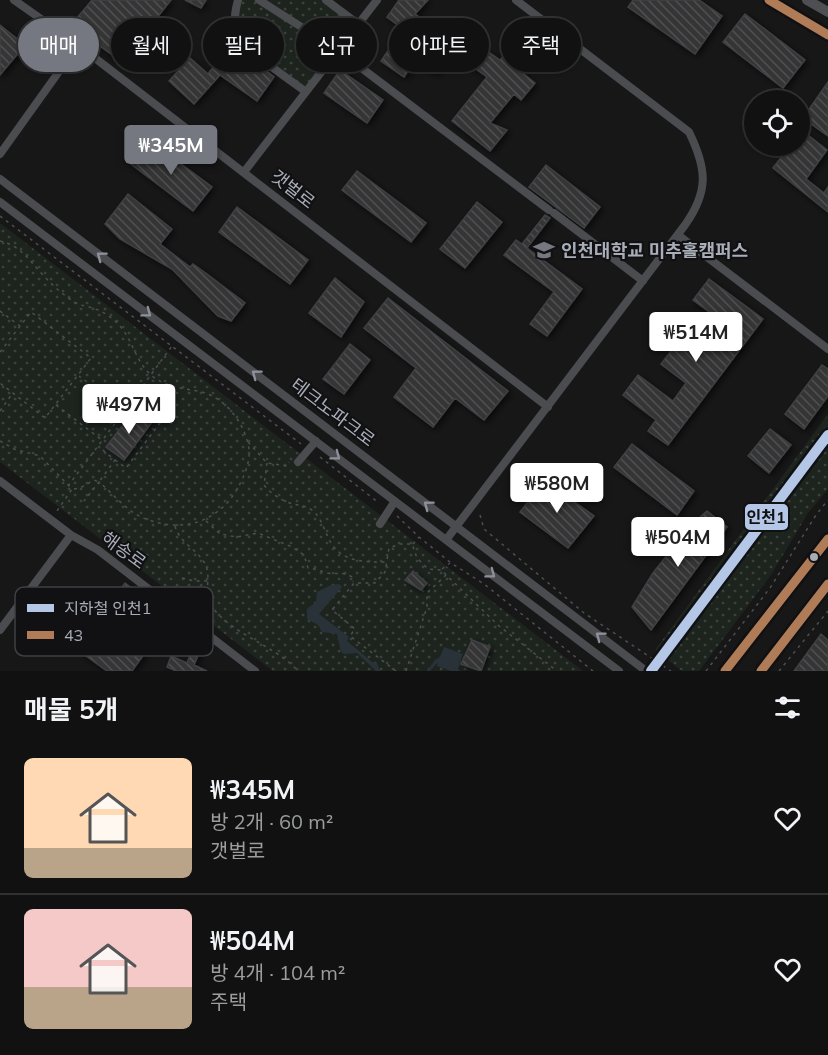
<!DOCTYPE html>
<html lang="ko">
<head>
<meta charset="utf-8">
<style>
  body { margin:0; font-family:Mulish,"Noto Sans KR",sans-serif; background:#1a1a1a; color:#f1f3f6; height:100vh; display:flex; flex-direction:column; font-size:22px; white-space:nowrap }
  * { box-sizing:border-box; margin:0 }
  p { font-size:20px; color:#9c9d9f }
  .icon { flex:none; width:33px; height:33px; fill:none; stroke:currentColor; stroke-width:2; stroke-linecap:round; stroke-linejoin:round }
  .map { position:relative; height:671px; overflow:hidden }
  .sheet { display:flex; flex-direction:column; background:#111; flex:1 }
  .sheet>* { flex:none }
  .banner { position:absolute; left:18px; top:18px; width:792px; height:54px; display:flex; gap:12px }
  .buttons { position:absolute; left:744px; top:90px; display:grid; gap:12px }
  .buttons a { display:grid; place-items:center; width:66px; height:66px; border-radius:50%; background:#111; box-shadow:0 2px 4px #0004,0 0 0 2px #303131; font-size:30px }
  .price { position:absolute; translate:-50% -51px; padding:0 14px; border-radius:6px; background:#fff; color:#222; font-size:20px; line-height:39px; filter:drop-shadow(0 2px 3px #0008) }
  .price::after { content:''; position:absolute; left:50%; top:36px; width:18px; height:14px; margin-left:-9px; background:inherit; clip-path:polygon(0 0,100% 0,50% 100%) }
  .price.active { background:#757880; color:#fff }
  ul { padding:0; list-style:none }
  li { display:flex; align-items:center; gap:18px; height:150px; padding:0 24px }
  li+li { border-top:2px solid #303131 }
  li span { display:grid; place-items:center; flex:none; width:168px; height:120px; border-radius:9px; color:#555 }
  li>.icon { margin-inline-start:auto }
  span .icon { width:72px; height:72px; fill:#fffc; stroke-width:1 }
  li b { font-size:26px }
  h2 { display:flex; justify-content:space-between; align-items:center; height:72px; padding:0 24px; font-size:26px }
  .pill { padding:0 21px; border-radius:27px; background:#111; box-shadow:0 2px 4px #0004,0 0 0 2px #303131; font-size:21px; line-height:54px }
  .pill.active { background:#757880; color:#fff }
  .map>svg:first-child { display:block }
</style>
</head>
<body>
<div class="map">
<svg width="828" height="671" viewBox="0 0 828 671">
  <defs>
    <pattern id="park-dots" width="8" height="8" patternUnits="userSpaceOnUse" patternTransform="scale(1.5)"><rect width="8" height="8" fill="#1d241e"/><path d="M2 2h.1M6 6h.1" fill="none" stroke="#3b413d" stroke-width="1.8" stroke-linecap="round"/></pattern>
    <pattern id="building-back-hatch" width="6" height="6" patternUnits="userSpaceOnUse" patternTransform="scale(1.5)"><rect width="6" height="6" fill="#353536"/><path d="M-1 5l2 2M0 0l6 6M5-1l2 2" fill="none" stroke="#4f5051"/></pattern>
    <filter id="shadow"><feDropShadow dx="2.5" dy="2.5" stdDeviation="3" flood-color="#0009"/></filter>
  </defs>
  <rect width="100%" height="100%" fill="#171717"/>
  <path fill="url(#park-dots)" d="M238,0H326L358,24L306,92L246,45L238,33Z
    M0,223L583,671H273L0,462Z
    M828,414V489L808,513L771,575L699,671H682L655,650Z"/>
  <path fill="#1d241e" d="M83,384L116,408L99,431L66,407Z"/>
  <path fill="#2a3239" d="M339,584L342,587L319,614L349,637L347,641L372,662L377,663L380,671H376L357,653L344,654L341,652L337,634L322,632L318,625L307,619V609L316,602L317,592L331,585Z
    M444,647L463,654L458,669L460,671H451L437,666L438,662L430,671H427L435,660L440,657Z"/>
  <path fill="url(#building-back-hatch)" stroke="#3f4043" stroke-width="1.5" filter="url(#shadow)" d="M92,0H171L122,62L71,25Z
    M185,0H206L201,8Z
    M399,0H428L415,14L440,32L447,23L500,60L503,57L535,83L521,100L514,94L490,123L507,130L490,151L452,121L487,77L451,51L436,73L416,59L404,77L381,61L403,29L387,17Z
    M633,0H699L722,16L695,54L628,7Z
    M745,14L805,60L783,88L723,42Z
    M0,25L25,45L0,75Z
    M231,43L274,77L257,101L220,75L194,104L169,81L190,58L208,74Z
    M340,70L383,100L367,123L324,93Z
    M828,82V136L803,118Z
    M800,129L827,150L806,179L824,193L828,187V212L773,168L790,146H800Z
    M149,140L212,187L193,211L131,164Z
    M546,165L600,207L584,228L529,187Z
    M357,171L426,223L411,242L342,190Z
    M128,194L172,229L160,244L190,267L193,264L207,274L245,303L231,321L218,316L172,269L120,239L105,224Z
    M477,202L502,222L465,268L440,249Z
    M237,207L308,260L290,284L219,232Z
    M545,215L550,218L527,248L582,289L547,336L530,324L554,292L504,255L516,240L522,244Z
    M335,278L364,302L341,337L309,313Z
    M709,279L763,319L668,445L648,431L656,420L623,395L638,375L673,401L686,383L661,364L690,326L716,345L730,327L693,300Z
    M388,298L508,391L484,420L455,398L433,427L394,397L416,368L364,328Z
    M350,344L370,360L344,394L323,379Z
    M822,365L828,369V396L804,429L785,414Z
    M135,409L152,422L124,460L106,447Z
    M770,429L791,445L769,473L748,456Z
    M632,444L694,491L677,515L614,467Z
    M544,480L594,516L568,548L520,512Z
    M707,511L727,527L651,630L632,607L653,573L691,525Z
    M413,571L427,583L421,590L405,580Z
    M125,583L144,597L134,611L145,619L156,603L172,615L153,642L123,620L106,644L122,656L132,643L145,653L132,671H107L78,650L87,638L67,624L47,651L25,635L50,602L92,629Z
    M821,634L828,640V671H794Z
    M472,640L490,647L481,671L461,664Z
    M193,648L200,651L194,665L207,671H176L167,667L171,656L187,663Z"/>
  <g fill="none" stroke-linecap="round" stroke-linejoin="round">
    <path stroke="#4d4e52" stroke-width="1.5" stroke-dasharray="3 4.5" stroke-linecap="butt" d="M0,216L301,444
      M0,241C21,246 28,259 42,274C52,285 63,295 76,303C81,306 84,305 89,307C101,310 111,316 120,326C133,341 136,362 151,375C166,388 184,388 202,392C224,398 241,419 247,440C251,452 249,463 244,475C228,516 191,535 149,520C128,514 115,495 99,482L84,501
      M0,311L20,326
      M0,352L31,312L91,358L45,418L0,383
      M56,405L102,440
      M125,410L172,346
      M0,411L12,394
      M0,441L14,449L40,456L72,489L57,511
      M248,442L267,463L287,466L289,462
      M320,457L379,503
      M115,460L126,468L160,423L131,401
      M267,463L264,485C270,493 278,498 287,502C296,506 305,504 313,511C320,516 323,527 327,535C338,562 361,562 386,562
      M68,486L125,410L79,376
      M74,489L80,488L94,480L99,482L115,460L99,447
      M480,515L484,529L584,613L671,671
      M397,516L419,537L451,563L484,584L593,671
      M206,521L220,534L237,537L258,533L292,547L304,555L308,568C316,569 321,571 327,573C337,575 343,571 352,577L353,582
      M175,526C179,542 196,549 204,562C213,576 202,594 212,607C233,635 274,645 298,671
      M413,544L419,537
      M442,569L450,563
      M182,578L194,581H208
      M396,671L350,636L355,629L332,610L354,583H375L385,572L389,548L400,544H412L417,558L428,569L441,570L499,626L557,671
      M406,671L427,607V593L446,575
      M706,671L770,588L816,515L828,500
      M779,671L828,611"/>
    <path stroke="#4b4c50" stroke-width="8" d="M14,0L78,45L548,407
      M238,0C235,11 233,22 238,33C246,52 288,78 306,92
      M259,0L339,51L549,210
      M326,0L358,24
      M0,154L78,45
      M244,172L377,0
      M0,179L646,671
      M0,202L619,671
      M554,213L643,281
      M678,235L828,349
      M298,462L316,441
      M0,481L71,535L98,550L255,671
      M380,524L395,501
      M446,540L685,225C709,191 707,169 689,132L516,0
      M0,630L71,535"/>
    <path stroke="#4d4f52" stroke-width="10" d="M769,0L828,35
      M807,0L828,12
      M725,671L828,539
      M761,671L828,584"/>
    <defs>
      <path id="bus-1" d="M769,0L828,35
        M725,671L828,539
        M761,671L828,584"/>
    </defs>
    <use href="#bus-1" stroke="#111113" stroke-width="14"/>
    <use href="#bus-1" stroke="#b07c57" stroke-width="9"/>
    <defs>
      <path id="metro-1" d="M651,671L828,435"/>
    </defs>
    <use href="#metro-1" stroke="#111113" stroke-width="15"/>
    <use href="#metro-1" stroke="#b4c7e7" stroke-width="10"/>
  </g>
  <defs><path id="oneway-chevron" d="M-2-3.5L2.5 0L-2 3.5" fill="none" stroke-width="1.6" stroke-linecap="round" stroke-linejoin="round" transform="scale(1.5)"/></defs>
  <g stroke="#8c9099">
    <use href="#oneway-chevron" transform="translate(101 256) rotate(-143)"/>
    <use href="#oneway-chevron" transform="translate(147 313) rotate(37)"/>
    <use href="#oneway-chevron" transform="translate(256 374) rotate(-143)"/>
    <use href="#oneway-chevron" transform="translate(336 456) rotate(37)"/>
    <use href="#oneway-chevron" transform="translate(428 505) rotate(-143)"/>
    <use href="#oneway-chevron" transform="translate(491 574) rotate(37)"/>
    <use href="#oneway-chevron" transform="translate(600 636) rotate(-143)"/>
  </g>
  <defs>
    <symbol id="university-bare" viewBox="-9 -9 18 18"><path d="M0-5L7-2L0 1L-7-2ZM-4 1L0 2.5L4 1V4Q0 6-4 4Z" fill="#757880" stroke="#111113" stroke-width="2.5" paint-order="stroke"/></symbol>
  </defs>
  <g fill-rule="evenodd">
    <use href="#university-bare" x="529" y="235" width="30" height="30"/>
  </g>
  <circle fill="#a8adb8" stroke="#111113" stroke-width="2" cx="814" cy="557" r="5"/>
  <g text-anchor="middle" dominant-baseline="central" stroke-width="4.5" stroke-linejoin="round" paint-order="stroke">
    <g font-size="18" fill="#a8adb8" stroke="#111113">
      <text transform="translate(293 189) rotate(38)">갯벌로</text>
      <text transform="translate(333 412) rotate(37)">테크노파크로</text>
      <text transform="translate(124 550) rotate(36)">해송로</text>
    </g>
    <g font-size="18" font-weight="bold" fill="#a8adb8" stroke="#111113" text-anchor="start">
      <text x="561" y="250">인천대학교 미추홀캠퍼스</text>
    </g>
  </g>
  <rect x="15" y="587" width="198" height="69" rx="9" fill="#111113" stroke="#3e4045" stroke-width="1.5"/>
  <rect x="27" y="604" width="27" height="8" fill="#b4c7e7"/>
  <rect x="27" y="631" width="27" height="8" fill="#b07c57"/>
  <g font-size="16" fill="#a8adb8">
    <text x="64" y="614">지하철 인천1</text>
    <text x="64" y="641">43</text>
  </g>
  <rect stroke="#111113" stroke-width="2" x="744" y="503" width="45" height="28" rx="6" fill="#b4c7e7"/>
  <g font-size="16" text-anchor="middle" font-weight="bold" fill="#111">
    <text x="766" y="523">인천1</text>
  </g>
</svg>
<div class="buttons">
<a><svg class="icon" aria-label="locate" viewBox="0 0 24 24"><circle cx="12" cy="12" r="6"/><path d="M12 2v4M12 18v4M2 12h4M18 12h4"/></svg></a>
</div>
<b class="price active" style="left:171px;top:176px">₩345M</b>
<b class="price" style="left:696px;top:363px">₩514M</b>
<b class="price" style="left:129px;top:435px">₩497M</b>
<b class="price" style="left:557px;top:514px">₩580M</b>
<b class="price" style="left:678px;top:568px">₩504M</b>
<div class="banner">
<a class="pill active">매매</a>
<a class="pill">월세</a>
<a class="pill">필터</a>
<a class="pill">신규</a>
<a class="pill">아파트</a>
<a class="pill">주택</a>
</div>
</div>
<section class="sheet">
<h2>매물 5개<svg class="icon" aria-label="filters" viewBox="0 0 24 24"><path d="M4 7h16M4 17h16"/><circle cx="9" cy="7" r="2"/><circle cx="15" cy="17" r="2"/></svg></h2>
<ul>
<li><span style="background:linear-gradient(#ffd9b3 75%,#b9a48a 0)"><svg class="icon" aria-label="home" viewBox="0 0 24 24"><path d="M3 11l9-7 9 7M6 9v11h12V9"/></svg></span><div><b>₩345M</b><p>방 2개 · 60 m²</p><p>갯벌로</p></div><svg class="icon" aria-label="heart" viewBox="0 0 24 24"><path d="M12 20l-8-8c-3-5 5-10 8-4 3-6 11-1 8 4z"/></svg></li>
<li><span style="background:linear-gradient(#f6c9c9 65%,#b9a48a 0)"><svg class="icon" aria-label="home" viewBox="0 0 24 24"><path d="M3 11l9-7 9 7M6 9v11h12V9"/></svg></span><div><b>₩504M</b><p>방 4개 · 104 m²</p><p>주택</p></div><svg class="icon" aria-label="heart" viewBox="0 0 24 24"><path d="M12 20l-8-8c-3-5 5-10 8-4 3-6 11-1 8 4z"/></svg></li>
</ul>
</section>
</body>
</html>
